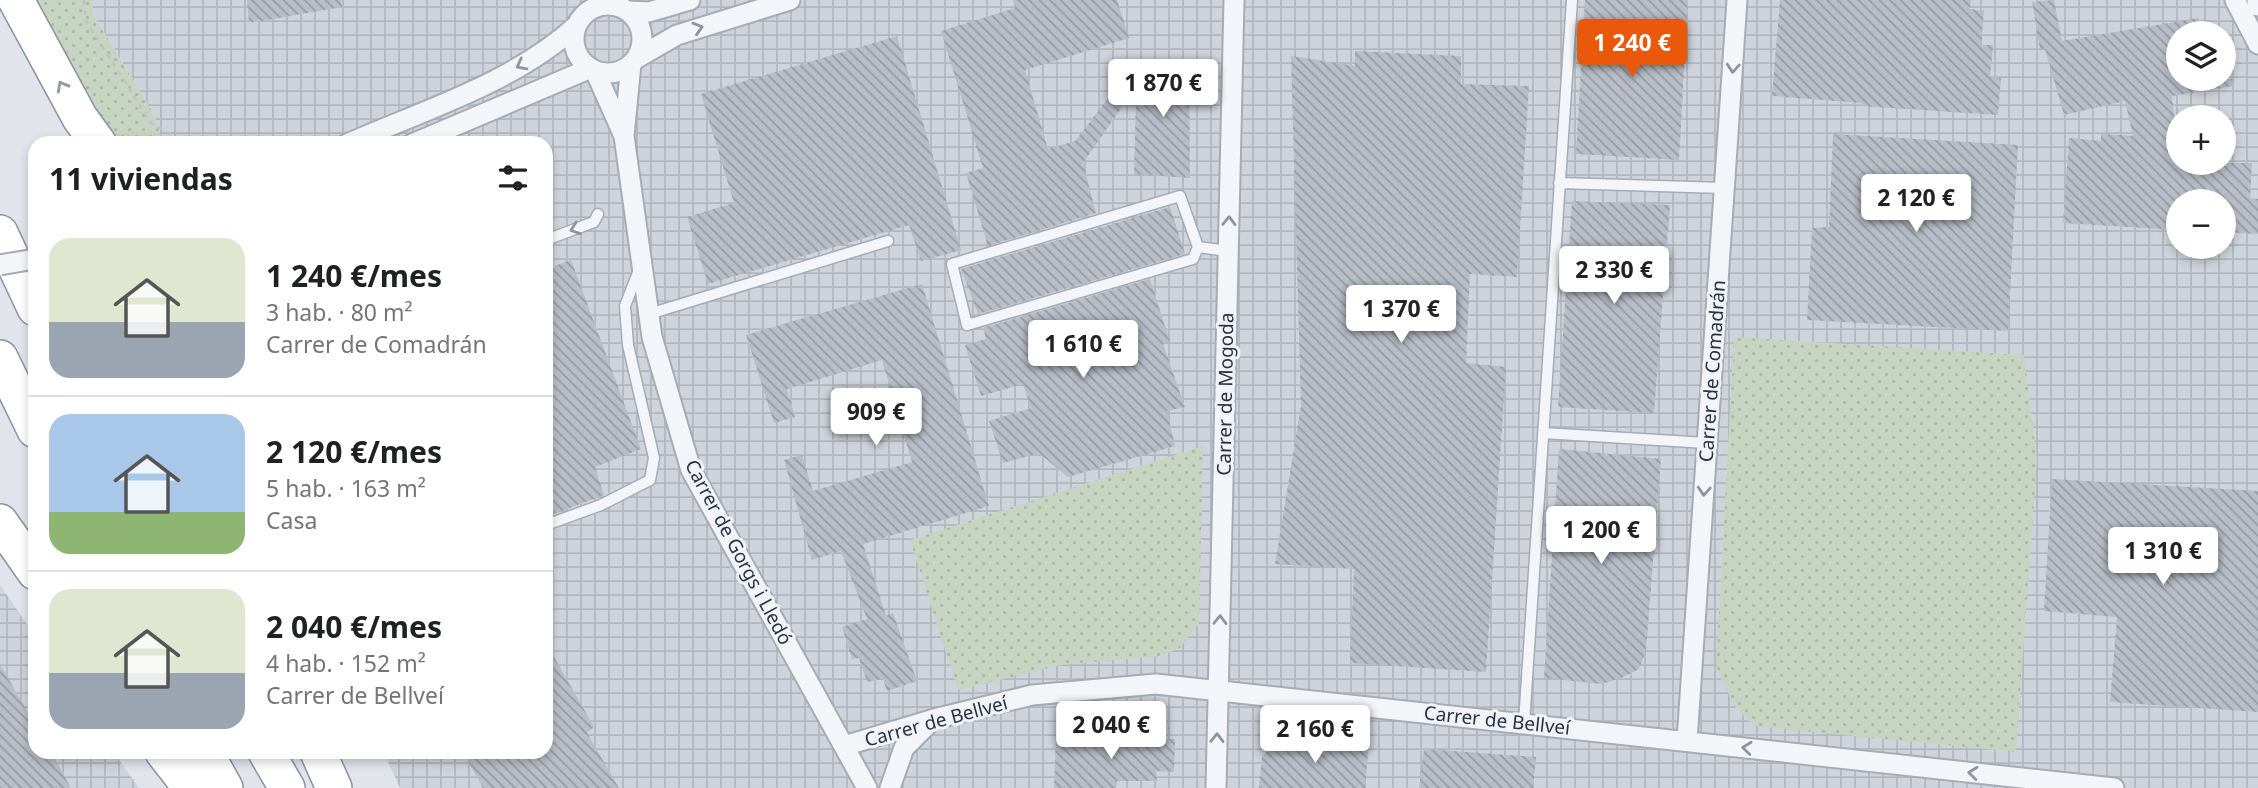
<!DOCTYPE html>
<html lang="es">
<head>
<meta charset="utf-8">
<style>
  body { margin:0; font-family:"Noto Sans",sans-serif; background:#f2f2f2; color:#202124; height:100vh; display:flex; flex-direction:column; font-size:26px; white-space:nowrap }
  * { box-sizing:border-box; margin:0 }
  p { font-size:23px; color:#757577 }
  .icon { flex:none; width:38px; height:38px; fill:none; stroke:currentColor; stroke-width:2; stroke-linecap:round; stroke-linejoin:round }
  .map { position:relative; flex:1; overflow:hidden }
  .side { position:absolute; left:28px; top:136px; width:525px; height:623px; display:flex; flex-direction:column; background:#fff; border-radius:21px; box-shadow:0 4px 10px #0003 }
  .side>* { flex:none }
  .buttons { position:absolute; left:2166px; top:21px; display:grid; gap:14px }
  .buttons a { display:grid; place-items:center; width:70px; height:70px; border-radius:50%; background:#fff; box-shadow:0 4px 10px #0003; font-size:35px }
  .price { position:absolute; translate:-50% -60px; padding:0 16px; border-radius:7px; background:#fff; color:#222; font-size:23px; line-height:46px; filter:drop-shadow(0 2px 4px #0008) }
  .price::after { content:''; position:absolute; left:50%; top:42px; width:21px; height:16px; margin-left:-10px; background:inherit; clip-path:polygon(0 0,100% 0,50% 100%) }
  .price.active { background:#ea580c; color:#fff }
  ul { padding:0; list-style:none }
  li { display:flex; align-items:center; gap:21px; height:175px; padding:0 21px }
  li+li { border-top:2px solid #e0e0e0 }
  li span { display:grid; place-items:center; flex:none; width:196px; height:140px; border-radius:21px; color:#555 }
  li>.icon { margin-inline-start:auto }
  span .icon { width:84px; height:84px; fill:#fffc; stroke-width:1 }
  li b { font-size:30px }
  h2 { display:flex; justify-content:space-between; align-items:center; height:84px; padding:0 21px; font-size:30px }
  .map>svg:first-child { display:block }
</style>
</head>
<body>
<div class="map">
<svg width="2258" height="788" viewBox="0 0 2258 788">
  <defs>
    <pattern id="industrial-grid" width="8" height="8" patternUnits="userSpaceOnUse" patternTransform="scale(1.75)"><rect width="8" height="8" fill="#cfd4dc"/><path d="M0 4h8M4 0v8" fill="none" stroke="#b2b6be"/></pattern>
    <pattern id="grass-dots" width="8" height="8" patternUnits="userSpaceOnUse" patternTransform="scale(1.75)"><rect width="8" height="8" fill="#c7d4c2"/><path d="M2 2h.1M6 6h.1" fill="none" stroke="#abb6a8" stroke-width="1.8" stroke-linecap="round"/></pattern>
    <pattern id="building-back-hatch" width="6" height="6" patternUnits="userSpaceOnUse" patternTransform="scale(1.75)"><rect width="6" height="6" fill="#b8bec7"/><path d="M-1 5l2 2M0 0l6 6M5-1l2 2" fill="none" stroke="#969ba3"/></pattern>
  </defs>
  <rect width="100%" height="100%" fill="#e1e4ea"/>
  <path fill="url(#industrial-grid)" fill-rule="evenodd" d="M92,0H2258V788H400L384,753L546,752V144L163,143L153,113L93,14ZM2179,33H2224V79H2179ZM2179,117H2224V163H2179ZM2179,201H2224V247H2179Z
    M0,585L35,636V752L114,753L139,788H0Z"/>
  <path fill="url(#grass-dots)" d="M37,0H92L93,14L153,113L163,143H123L113,138L63,52Z
    M1734,337L2024,355L2037,459L2016,752L1754,726L1735,707L1716,668Z
    M1203,446L1199,623L1180,648L1161,656L1061,665L958,690L910,540Z"/>
  <path fill="url(#building-back-hatch)" d="M247,0H341L342,7L249,23Z
    M1013,0H1117L1129,38L1025,70L1048,149L1075,141L1113,92L1125,103L1083,163L1096,213L988,246L966,173L983,168L941,31L1015,8Z
    M1585,0H1688L1679,160L1576,154Z
    M1780,0H1971L1970,9L1984,11L1981,45H1993L1990,77L2001,78L1998,115L1861,106L1862,103L1772,96Z
    M2054,0L2062,41L2198,18L2204,33H2179V79H2232L2233,86L2172,96L2175,123H2179V163H2252L2250,198L2258,199V234L2224,232V201H2179V230L2063,223L2069,138L2101,141V134L2133,136L2125,101L2064,115L2045,49H2040L2032,2Z
    M897,36L961,250L921,261L909,225L708,284L687,217L734,203L701,94Z
    M1355,51L1461,56V84L1529,86L1517,277L1470,274L1466,363L1506,367L1486,672L1350,663L1354,569L1275,564L1301,406L1291,56L1355,66Z
    M1137,59L1189,61L1190,178L1134,174Z
    M1833,134L2018,145L2008,331L1807,320L1812,228L1829,227Z
    M1572,201L1670,205L1654,413L1558,407Z
    M1170,207L1185,254L978,314L961,269Z
    M571,260L641,449L595,467L604,495L546,517V269Z
    M1150,279L1170,342L1163,344L1185,407L1167,411L1175,446L1068,477L1039,453L1003,463L989,421L1031,408L1023,384L981,396L965,345L986,339L983,328Z
    M922,284L989,506L863,544L886,616L893,613L917,681L887,691L883,679L867,682L859,658L852,659L842,627L867,619L841,551L812,560L784,460L802,455L813,491L912,462L882,360L787,389L795,417L774,423L746,335Z
    M1559,449L1661,459L1646,651L1639,669L1621,678L1602,684L1544,678Z
    M2052,479L2258,491V712L2110,702L2117,617L2044,611Z
    M546,643L594,727L587,733L619,788H483L463,752H546Z
    M0,664L35,725V752H51L71,788H0Z
    M1056,738L1175,739L1174,772L1156,771L1157,781H1117L1116,788H1054Z
    M1284,738L1369,743L1365,788H1259L1262,756Z
    M1424,749L1536,757L1533,788H1419Z"/>
  <g fill="none" stroke-linecap="round" stroke-linejoin="round">
    <defs>
      <path id="service" d="M1559,183L1724,188
        M546,240L594,222L598,214
        M1198,247L1193,259L967,325L952,264L1180,196L1198,247L1228,251
        M649,314L888,241
        M1543,433L1707,443
        M546,525L601,505L650,480L654,458L628,345L625,306L639,270
        M1524,723L1572,0"/>
      <path id="minor" d="M2235,0L2258,44
        M2257,0L2258,6
        M574 39a34 34 0 1 1 68 0a34 34 0 1 1-68 0Z
        M629,11L649,12L690,0
        M637,58L677,35L790,0
        M631,64L624,136L652,337L691,470L867,788
        M595,71L623,134
        M347,144C424,110 514,83 577,25
        M412,144L591,68
        M1687,741L1737,0
        M844,746L934,719L1032,695L1156,684L2114,788
        M890,788L904,748L930,722
        M1216,788L1234,0"/>
      <path id="motorway" d="M16,0L80,118L99,144
        M0,233L35,308
        M0,358L35,430
        M0,522L35,572
        M163,752L191,788
        M205,752L225,788
        M266,752L287,788
        M318,752L334,788"/>
    </defs>
    <use href="#service" stroke="#a6abb4" stroke-width="13"/>
    <use href="#minor" stroke="#a6abb4" stroke-width="23"/>
    <use href="#motorway" stroke="#8892a1" stroke-width="38"/>
    <path stroke="#bfc2c9" stroke-width="2.5" stroke-dasharray="5 5" stroke-linecap="butt" d="M84,0L86,21L151,123L188,144"/>
    <use href="#service" stroke="#f4f5f8" stroke-width="10"/>
    <use href="#minor" stroke="#f4f5f8" stroke-width="19"/>
    <use href="#motorway" stroke="#fff" stroke-width="35"/>
    <defs>
      <path id="minor-bridge" d="M0,265L35,259"/>
    </defs>
    <use href="#minor-bridge" stroke="#a6abb4" stroke-width="23" stroke-linecap="butt"/>
    <use href="#minor-bridge" stroke="#f4f5f8" stroke-width="19"/>
  </g>
  <defs><path id="oneway-chevron" d="M-2-3.5L2.5 0L-2 3.5" fill="none" stroke-width="1.6" stroke-linecap="round" stroke-linejoin="round" transform="scale(1.75)"/></defs>
  <g stroke="#8e949d">
    <use href="#oneway-chevron" transform="translate(698 28) rotate(-17)"/>
    <use href="#oneway-chevron" transform="translate(521 65) rotate(152)"/>
    <use href="#oneway-chevron" transform="translate(1733 68) rotate(94)"/>
    <use href="#oneway-chevron" transform="translate(1229 221) rotate(-89)"/>
    <use href="#oneway-chevron" transform="translate(575 229) rotate(160)"/>
    <use href="#oneway-chevron" transform="translate(1704 491) rotate(94)"/>
    <use href="#oneway-chevron" transform="translate(1220 620) rotate(-89)"/>
    <use href="#oneway-chevron" transform="translate(1217 738) rotate(-89)"/>
    <use href="#oneway-chevron" transform="translate(1747 748) rotate(-174)"/>
    <use href="#oneway-chevron" transform="translate(1973 773) rotate(-174)"/>
  </g>
  <use stroke="#9498a0" href="#oneway-chevron" transform="translate(62 86) rotate(-119)"/>
  <g text-anchor="middle" dominant-baseline="central" stroke-width="6" stroke-linejoin="round" paint-order="stroke">
    <g font-size="19" fill="#293242" stroke="#f1f3f7">
      <text transform="translate(1712 371) rotate(-86)">Carrer de Comadrán</text>
      <text transform="translate(1225 394) rotate(-89)">Carrer de Mogoda</text>
      <text transform="translate(739 552) rotate(62)">Carrer de Gorgs i Lledó</text>
      <text transform="translate(1497 720) rotate(6)">Carrer de Bellveí</text>
      <text transform="translate(936 721) rotate(-15)">Carrer de Bellveí</text>
    </g>
  </g>
</svg>
<div class="buttons">
<a><svg class="icon" aria-label="layers" viewBox="0 0 24 24"><path d="M12 4l9 5-9 5-9-5zM3 14l9 5 9-5"/></svg></a>
<a>+</a>
<a>−</a>
</div>
<b class="price active" style="left:1632px;top:79px">1 240 €</b>
<b class="price" style="left:1163px;top:119px">1 870 €</b>
<b class="price" style="left:1916px;top:234px">2 120 €</b>
<b class="price" style="left:1614px;top:306px">2 330 €</b>
<b class="price" style="left:1401px;top:345px">1 370 €</b>
<b class="price" style="left:1083px;top:380px">1 610 €</b>
<b class="price" style="left:876px;top:448px">909 €</b>
<b class="price" style="left:1601px;top:566px">1 200 €</b>
<b class="price" style="left:2163px;top:587px">1 310 €</b>
<b class="price" style="left:1111px;top:761px">2 040 €</b>
<b class="price" style="left:1315px;top:765px">2 160 €</b>
<section class="side">
<h2>11 viviendas<svg class="icon" aria-label="filters" viewBox="0 0 24 24"><path d="M4 7h16M4 17h16"/><circle cx="9" cy="7" r="2"/><circle cx="15" cy="17" r="2"/></svg></h2>
<ul>
<li><span style="background:linear-gradient(#dfe7d0 60%,#9aa5b1 0)"><svg class="icon" aria-label="home" viewBox="0 0 24 24"><path d="M3 11l9-7 9 7M6 9v11h12V9"/></svg></span><div><b>1 240 €/mes</b><p>3 hab. · 80 m²</p><p>Carrer de Comadrán</p></div></li>
<li><span style="background:linear-gradient(#a9c7e8 70%,#8fb573 0)"><svg class="icon" aria-label="home" viewBox="0 0 24 24"><path d="M3 11l9-7 9 7M6 9v11h12V9"/></svg></span><div><b>2 120 €/mes</b><p>5 hab. · 163 m²</p><p>Casa</p></div></li>
<li><span style="background:linear-gradient(#dfe7d0 60%,#9aa5b1 0)"><svg class="icon" aria-label="home" viewBox="0 0 24 24"><path d="M3 11l9-7 9 7M6 9v11h12V9"/></svg></span><div><b>2 040 €/mes</b><p>4 hab. · 152 m²</p><p>Carrer de Bellveí</p></div></li>
</ul>
</section>
</div>
</body>
</html>
